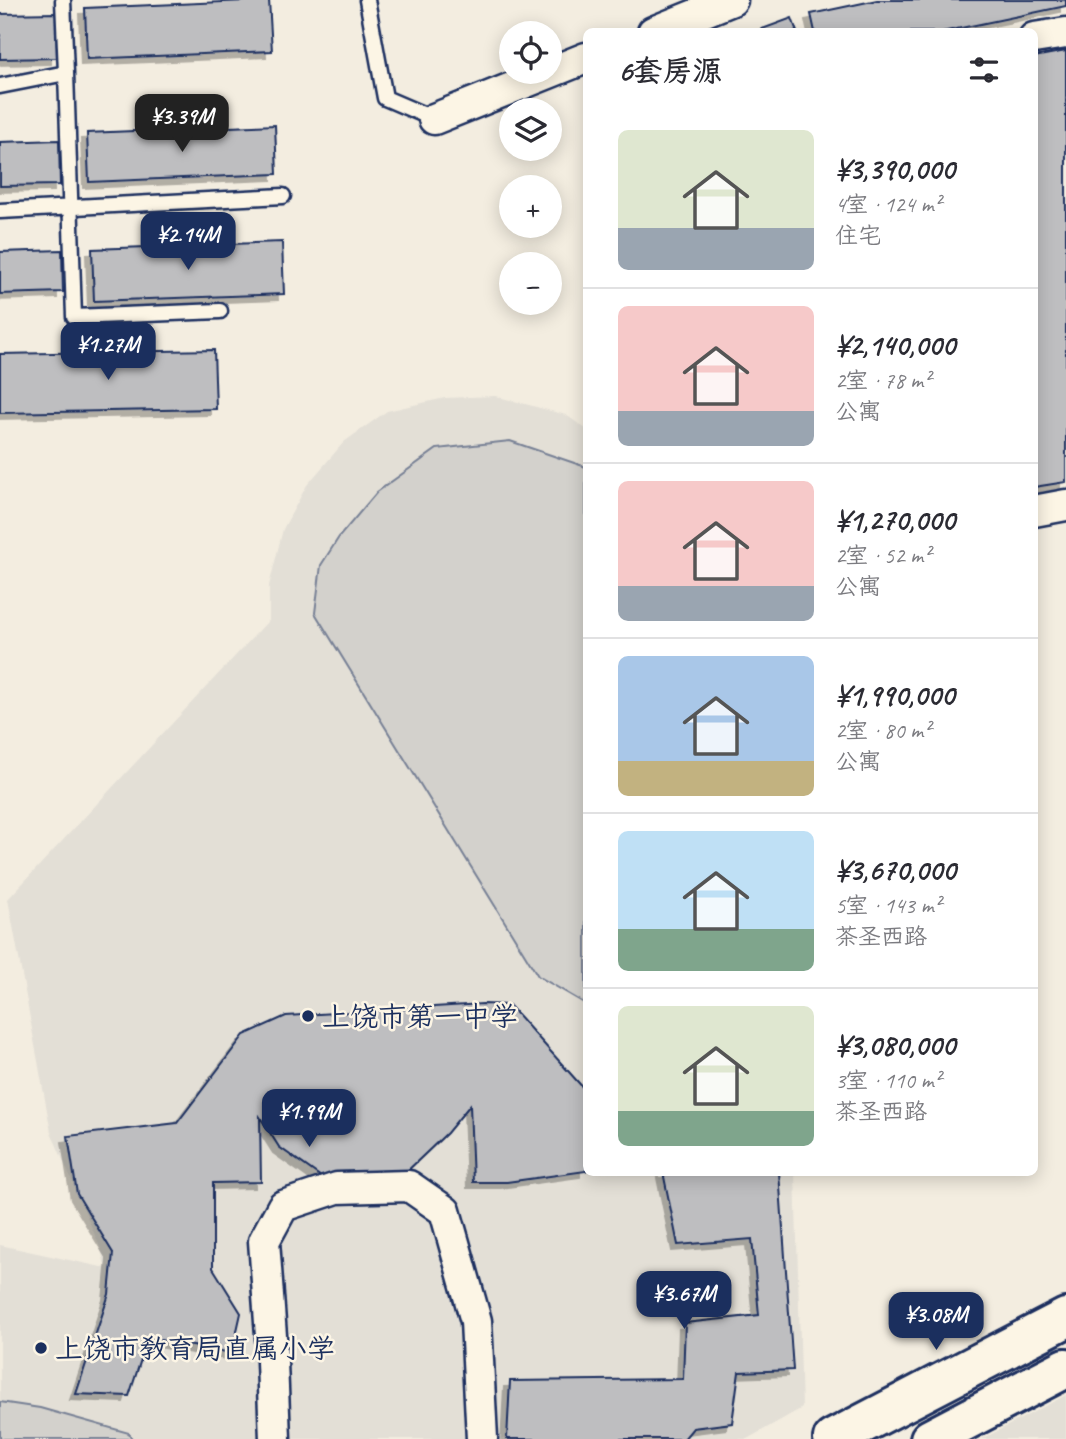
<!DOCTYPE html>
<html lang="zh">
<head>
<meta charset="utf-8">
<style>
  body { margin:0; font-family:Caveat,"LXGW WenKai TC",sans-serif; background:#f2f2f3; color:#2b2b33; height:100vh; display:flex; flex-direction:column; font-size:26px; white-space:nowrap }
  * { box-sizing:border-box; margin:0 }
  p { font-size:23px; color:#7c7c81 }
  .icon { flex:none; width:38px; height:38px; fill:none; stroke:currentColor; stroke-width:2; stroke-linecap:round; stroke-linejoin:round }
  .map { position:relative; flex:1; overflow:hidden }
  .side { position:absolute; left:583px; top:28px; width:455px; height:1148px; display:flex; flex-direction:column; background:#fff; border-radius:10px; box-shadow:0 4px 18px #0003 }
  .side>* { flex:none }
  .buttons { position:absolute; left:499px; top:21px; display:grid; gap:14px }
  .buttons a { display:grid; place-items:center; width:63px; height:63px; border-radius:50%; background:#fff; box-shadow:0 4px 18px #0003; font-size:35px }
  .price { position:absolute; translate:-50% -60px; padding:0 16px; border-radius:14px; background:#1b2f5e; color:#fff; font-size:23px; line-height:46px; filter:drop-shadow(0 2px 4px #0008) }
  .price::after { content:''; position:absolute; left:50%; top:42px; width:21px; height:16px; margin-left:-10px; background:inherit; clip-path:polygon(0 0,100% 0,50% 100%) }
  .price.current { background:#222; color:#fff }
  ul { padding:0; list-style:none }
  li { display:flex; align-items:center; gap:21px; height:175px; padding:0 35px }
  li+li { border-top:2px solid #e1e1e2 }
  li span { display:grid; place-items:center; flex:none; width:196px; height:140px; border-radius:10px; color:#555 }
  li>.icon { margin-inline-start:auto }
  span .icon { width:84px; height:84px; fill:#fffc; stroke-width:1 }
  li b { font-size:30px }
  h2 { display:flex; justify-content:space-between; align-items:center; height:84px; padding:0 35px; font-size:30px }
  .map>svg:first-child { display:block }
</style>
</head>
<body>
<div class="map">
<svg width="1066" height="1439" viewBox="0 0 1066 1439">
  <defs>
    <filter id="shadow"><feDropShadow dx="-6" dy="6" stdDeviation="0" flood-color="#0004"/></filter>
  </defs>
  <rect width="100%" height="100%" fill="#f3ede0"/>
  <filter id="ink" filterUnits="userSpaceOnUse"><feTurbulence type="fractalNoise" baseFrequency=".0143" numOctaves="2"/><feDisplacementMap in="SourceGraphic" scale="14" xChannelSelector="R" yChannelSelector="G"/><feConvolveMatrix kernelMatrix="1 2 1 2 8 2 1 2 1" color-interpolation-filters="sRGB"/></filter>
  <g filter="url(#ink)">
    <path fill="#e3dfd6" d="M495,396L566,415L586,429V1172L795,1173L802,1408L747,1439H0V1245L106,1268L100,1247L51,1132L8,899L269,620V586L283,529L307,485L344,442L387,411L445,398Z
      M1066,1395V1439H982Z"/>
    <path fill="#d3d1cc" stroke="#778095" stroke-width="2" d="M510,441L586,467V1004L538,976L315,613L321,565L339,537L377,492L437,449Z
      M0,1402L40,1408L129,1433L132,1439H0Z"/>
    <path fill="#bebec0" stroke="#1b2f5e" stroke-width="2" filter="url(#shadow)" d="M269,0L272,51L87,59L85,8Z
      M877,0H1066V6L942,32H815L811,14Z
      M56,13L57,58L0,59V14Z
      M792,18L797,32H754Z
      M1066,51V482L1034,487V57Z
      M275,125L277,174L89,182L87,133Z
      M59,140L60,185L0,186V142Z
      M282,242L284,294L94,301L92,249Z
      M62,250L63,292L0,294V252Z
      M214,350L216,409L0,413V354Z
      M483,1004L509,1005L586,1091V1171L507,1182H473L470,1105L447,1133L404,1174L324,1179L279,1147L260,1117L261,1182L213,1183V1268L241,1313L232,1353L148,1338L129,1396L76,1394L109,1294L113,1253L77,1194L68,1136L177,1123L244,1035L286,1016Z
      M663,1172H779L793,1370L739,1372L732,1423L693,1428L684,1439H507L510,1381L683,1379L685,1323L759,1315L752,1239L678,1245Z"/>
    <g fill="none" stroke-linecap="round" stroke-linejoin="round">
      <defs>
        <path id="lane" d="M63,0L66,73
          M367,0L385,98L434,119
          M0,86L66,73L74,317L220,311
          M0,211L283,196"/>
        <path id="street" d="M653,32L732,0
          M1034,38L1066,33
          M434,119L586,58
          M1034,511L1066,505
          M275,1439L271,1336L264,1241L283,1206L337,1188L409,1186L445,1211L476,1321L482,1439"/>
        <path id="secondary" d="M833,1439L1066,1318
          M930,1439L1066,1368"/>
      </defs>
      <use href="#lane" stroke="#1b2f5e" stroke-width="19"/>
      <use href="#street" stroke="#1b2f5e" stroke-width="35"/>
      <use href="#secondary" stroke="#1b2f5e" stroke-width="44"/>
      <use href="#lane" stroke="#fcf5e5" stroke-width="14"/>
      <use href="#street" stroke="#fcf5e5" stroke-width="30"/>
      <use href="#secondary" stroke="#fcf5e5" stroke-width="38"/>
    </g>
  </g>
  <g fill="#1b2f5e" stroke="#fcf5e5" stroke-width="2.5">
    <circle cx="308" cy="1016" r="7"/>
    <circle cx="41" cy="1348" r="7"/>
  </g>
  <g text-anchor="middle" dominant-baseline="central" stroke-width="5" stroke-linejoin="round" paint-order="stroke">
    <g font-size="28" fill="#1b2f5e" stroke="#fcf5e5" text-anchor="start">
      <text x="322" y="1016">上饶市第一中学</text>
      <text x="55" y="1348">上饶市教育局直属小学</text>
    </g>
  </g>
</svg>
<div class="buttons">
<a><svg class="icon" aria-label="locate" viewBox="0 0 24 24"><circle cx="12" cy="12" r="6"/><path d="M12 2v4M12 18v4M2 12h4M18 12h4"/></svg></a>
<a><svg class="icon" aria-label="layers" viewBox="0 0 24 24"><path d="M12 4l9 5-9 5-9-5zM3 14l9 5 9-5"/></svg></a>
<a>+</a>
<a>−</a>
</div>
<b class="price current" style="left:182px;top:154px">¥3.39M</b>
<b class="price" style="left:188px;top:272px">¥2.14M</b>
<b class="price" style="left:108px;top:382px">¥1.27M</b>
<b class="price" style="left:309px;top:1149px">¥1.99M</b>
<b class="price" style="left:684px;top:1331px">¥3.67M</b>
<b class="price" style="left:936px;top:1352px">¥3.08M</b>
<section class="side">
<h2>6套房源<svg class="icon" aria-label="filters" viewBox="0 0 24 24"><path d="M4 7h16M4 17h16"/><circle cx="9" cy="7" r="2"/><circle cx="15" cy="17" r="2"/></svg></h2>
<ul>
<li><span style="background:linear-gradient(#dfe7d0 70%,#9aa5b1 0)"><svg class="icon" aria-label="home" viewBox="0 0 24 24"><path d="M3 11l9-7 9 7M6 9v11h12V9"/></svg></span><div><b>¥3,390,000</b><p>4室 · 124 m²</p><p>住宅</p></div></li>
<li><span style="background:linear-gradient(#f6c9c9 75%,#9aa5b1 0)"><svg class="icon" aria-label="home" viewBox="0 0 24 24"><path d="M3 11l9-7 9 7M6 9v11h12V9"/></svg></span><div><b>¥2,140,000</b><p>2室 · 78 m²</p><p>公寓</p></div></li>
<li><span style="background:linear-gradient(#f6c9c9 75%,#9aa5b1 0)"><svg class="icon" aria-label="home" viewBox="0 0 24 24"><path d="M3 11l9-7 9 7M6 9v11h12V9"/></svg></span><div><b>¥1,270,000</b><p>2室 · 52 m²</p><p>公寓</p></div></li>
<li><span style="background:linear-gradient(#a9c7e8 75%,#c2b280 0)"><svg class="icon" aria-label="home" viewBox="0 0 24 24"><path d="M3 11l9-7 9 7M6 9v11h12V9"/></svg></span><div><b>¥1,990,000</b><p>2室 · 80 m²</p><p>公寓</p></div></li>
<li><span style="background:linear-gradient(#bfe0f5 70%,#7fa58c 0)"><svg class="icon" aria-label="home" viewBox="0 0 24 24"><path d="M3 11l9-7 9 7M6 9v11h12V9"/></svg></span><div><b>¥3,670,000</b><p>5室 · 143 m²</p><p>茶圣西路</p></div></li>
<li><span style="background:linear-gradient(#dfe7d0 75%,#7fa58c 0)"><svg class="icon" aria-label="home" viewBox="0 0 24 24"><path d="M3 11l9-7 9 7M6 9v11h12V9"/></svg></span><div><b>¥3,080,000</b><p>3室 · 110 m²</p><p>茶圣西路</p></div></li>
</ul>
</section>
</div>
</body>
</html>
